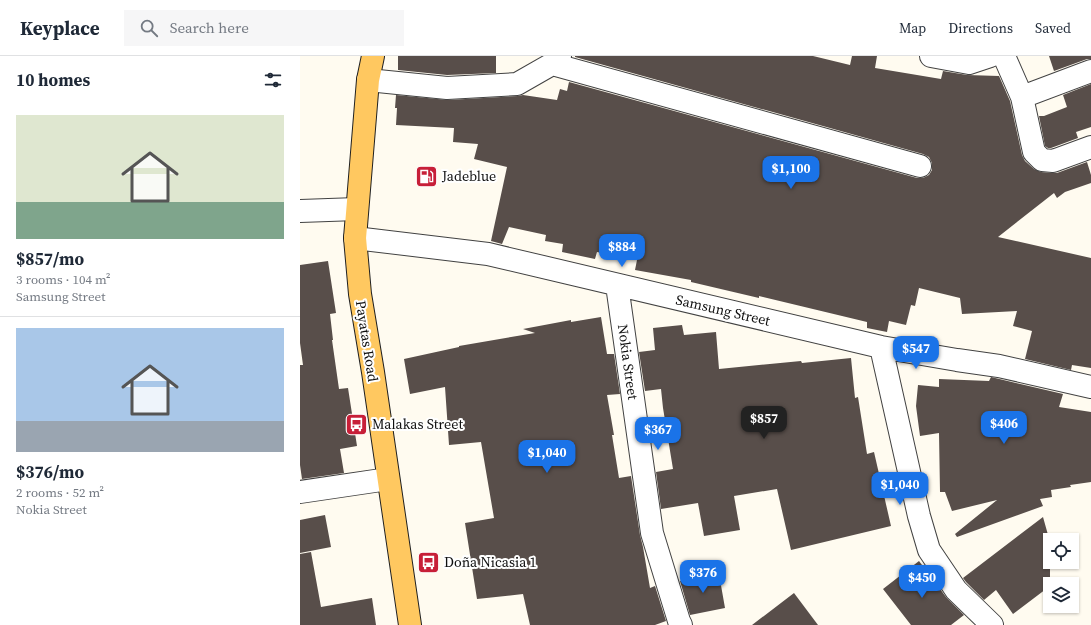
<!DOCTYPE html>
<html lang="en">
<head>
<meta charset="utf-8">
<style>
  body { margin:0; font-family:"Source Serif 4",serif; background:#f6f6f7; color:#1f2937; height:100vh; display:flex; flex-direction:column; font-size:15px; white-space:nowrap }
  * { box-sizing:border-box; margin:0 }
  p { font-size:13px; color:#747a83 }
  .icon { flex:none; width:22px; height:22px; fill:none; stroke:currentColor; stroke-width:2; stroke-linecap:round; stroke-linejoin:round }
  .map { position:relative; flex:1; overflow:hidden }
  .panel { display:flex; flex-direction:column; background:#fff; width:300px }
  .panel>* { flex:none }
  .buttons { position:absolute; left:743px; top:477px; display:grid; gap:8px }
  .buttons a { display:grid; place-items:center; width:36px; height:36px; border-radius:0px; background:#fff; box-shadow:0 1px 3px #0004; font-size:20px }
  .price { position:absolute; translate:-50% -34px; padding:0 9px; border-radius:8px; background:#1a73e8; color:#fff; font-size:13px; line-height:26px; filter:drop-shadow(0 1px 2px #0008) }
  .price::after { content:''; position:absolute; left:50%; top:24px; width:12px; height:9px; margin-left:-6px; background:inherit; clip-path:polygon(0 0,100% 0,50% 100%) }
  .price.active { background:#222; color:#fff }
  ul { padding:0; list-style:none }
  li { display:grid; align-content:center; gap:8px; height:212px; padding:0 16px }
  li+li { border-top:1px solid #e0e1e3 }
  li span { display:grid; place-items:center; height:124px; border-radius:0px; color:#555 }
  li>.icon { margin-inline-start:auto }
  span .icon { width:72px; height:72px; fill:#fffc; stroke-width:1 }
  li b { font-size:17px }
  h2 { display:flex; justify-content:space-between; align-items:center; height:48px; padding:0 16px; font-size:17px }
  header { display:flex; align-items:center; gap:24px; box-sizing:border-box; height:56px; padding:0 20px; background:#fff; border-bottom:1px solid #e0e1e3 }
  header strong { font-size:19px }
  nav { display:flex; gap:22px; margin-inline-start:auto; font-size:14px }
  .search { width:280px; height:36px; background:#f6f6f7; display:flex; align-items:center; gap:10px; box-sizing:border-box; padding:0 14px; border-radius:0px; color:#747a83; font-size:15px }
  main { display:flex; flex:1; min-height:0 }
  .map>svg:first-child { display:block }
</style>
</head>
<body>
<header>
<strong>Keyplace</strong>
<div class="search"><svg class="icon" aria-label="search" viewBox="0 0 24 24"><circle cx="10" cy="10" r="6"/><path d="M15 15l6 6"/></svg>Search here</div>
<nav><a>Map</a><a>Directions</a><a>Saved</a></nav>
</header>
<main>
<section class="panel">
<h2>10 homes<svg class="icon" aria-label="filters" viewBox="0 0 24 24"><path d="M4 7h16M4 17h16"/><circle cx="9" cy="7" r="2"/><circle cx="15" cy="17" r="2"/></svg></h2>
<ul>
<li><span style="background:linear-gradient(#dfe7d0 70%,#7fa58c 0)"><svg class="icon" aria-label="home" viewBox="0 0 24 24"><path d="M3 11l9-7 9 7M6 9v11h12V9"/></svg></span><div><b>$857/mo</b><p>3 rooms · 104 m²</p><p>Samsung Street</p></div></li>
<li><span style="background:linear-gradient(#a9c7e8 75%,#9aa5b1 0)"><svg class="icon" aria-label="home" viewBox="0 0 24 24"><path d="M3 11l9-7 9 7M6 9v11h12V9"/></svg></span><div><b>$376/mo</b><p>2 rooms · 52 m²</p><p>Nokia Street</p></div></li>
</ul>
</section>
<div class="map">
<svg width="791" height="569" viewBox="0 0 791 569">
  <rect width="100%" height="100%" fill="#fffbf0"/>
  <path fill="#584e4a" d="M98,0H196V17L147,19L98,14Z
    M275,0H513L550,9L552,0H577L575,12L641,23L643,15L667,19L699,20L710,45L722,99L725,105L734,113L741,116L752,117H757L787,106L791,119V127L765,136L757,142L754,137L698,181L791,202V312L772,309L771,314L725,303L732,275L713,270L717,255L662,258L660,242L619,232L615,250L611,249L606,269L589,265L587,276L567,272V266L459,240V242L391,226V224L335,214L337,204L297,196L295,203L262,196L263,188L245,185L246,179L209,171L202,188L191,185L207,111L174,103L178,88L153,86L154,72L96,69L97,52H95L96,39L148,44L218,40L223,39L257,44L260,33L267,35L269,26L617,122H623L629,119L632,114V107L629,101L623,98L275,1Z
    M749,0H791V3H787L754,15Z
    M791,28V71L776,76L778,82L751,92H748L745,90L739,60H744L767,51L763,39Z
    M28,205L36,257L30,258L33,284H32L39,333L48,332L57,390L40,393L44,417L2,423L0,409V309H3L0,287V209Z
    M301,261L307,298H314L320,338L307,339L314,379H312L319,422L331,420L340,479L343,491L350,532L355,530L366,565L355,569H230L223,538L177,543L165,467L194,462L181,386L149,389L145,331L110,338L104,303L159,291V290L235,277L223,273L271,264V266Z
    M382,269L384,279L416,276L419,313L501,305L502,307L551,302L555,342L558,341L567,398L574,396L591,470L491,494L477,433L434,440L440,474L404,480L398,447L361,453L356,416L373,413L363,352L361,333L345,335L339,296L355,294L353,272Z
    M691,321L763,338L759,351L791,356V426L770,429L771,431L751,434L752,441L740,443L743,450L657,481L655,478L697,444L652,455L645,436H640L639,377L620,380L616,350L618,329L639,331V323L689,325Z
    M25,459L31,491L0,497V464Z
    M743,461L750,486V530L713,558L696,534L684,544L666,526L663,522Z
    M11,496L21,551L72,542L76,569H0V498Z
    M619,505L646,541L664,559L651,569H611L583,533Z
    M419,518L425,552L390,559L380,525Z
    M494,537L518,569H452Z"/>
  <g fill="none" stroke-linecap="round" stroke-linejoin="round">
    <defs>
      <path id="minor" d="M631,0L669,7L690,0
        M704,0L722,41L734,96L742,104L753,105L791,91
        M252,8L620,110
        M68,24L147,32L217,28L252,8L260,0
        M722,41L791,15
        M0,155L57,153
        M55,182L188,198L581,291L657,304L699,310L791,331
        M317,229L352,477L379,565L381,569
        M581,291L619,460L629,494L656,534L692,569
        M0,436L88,423"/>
      <path id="primary" d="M73,0L68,24L55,182L60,238L73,316L110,569"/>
    </defs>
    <use href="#minor" stroke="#424242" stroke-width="24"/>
    <use href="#primary" stroke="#202020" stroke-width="24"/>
    <use href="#minor" stroke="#fff" stroke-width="22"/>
    <use href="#primary" stroke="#ffc860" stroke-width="22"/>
  </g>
  <defs>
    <symbol id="fuel-square" viewBox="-11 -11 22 22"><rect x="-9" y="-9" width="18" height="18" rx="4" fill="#c71f38" stroke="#fff"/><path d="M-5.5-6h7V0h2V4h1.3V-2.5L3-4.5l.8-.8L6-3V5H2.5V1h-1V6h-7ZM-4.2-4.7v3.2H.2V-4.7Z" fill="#fff"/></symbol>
    <symbol id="bus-square" viewBox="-11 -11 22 22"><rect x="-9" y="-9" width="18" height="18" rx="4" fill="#c71f38" stroke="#fff"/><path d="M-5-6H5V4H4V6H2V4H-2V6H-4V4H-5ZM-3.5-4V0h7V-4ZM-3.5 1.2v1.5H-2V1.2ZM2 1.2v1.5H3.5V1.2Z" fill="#fff"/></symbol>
  </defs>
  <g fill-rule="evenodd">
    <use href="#fuel-square" x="114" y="108" width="25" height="25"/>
    <use href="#bus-square" x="44" y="356" width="25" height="25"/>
    <use href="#bus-square" x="116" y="494" width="25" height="25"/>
  </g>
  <g text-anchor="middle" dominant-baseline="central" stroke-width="4" stroke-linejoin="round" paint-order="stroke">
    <g font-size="14" fill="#0f0f0f" stroke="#fff" text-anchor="start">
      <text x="142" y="120">Jadeblue</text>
      <text x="72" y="368">Malakas Street</text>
      <text x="144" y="506">Doña Nicasia 1</text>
    </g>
    <g font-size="14" fill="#0f0f0f" stroke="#fff">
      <text transform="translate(423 254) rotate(13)">Samsung Street</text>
      <text transform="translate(67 285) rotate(81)">Payatas Road</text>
      <text transform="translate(328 306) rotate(82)">Nokia Street</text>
    </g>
  </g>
</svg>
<div class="buttons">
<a><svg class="icon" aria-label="locate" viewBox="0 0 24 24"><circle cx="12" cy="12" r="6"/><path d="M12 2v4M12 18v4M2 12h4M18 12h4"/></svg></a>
<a><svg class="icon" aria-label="layers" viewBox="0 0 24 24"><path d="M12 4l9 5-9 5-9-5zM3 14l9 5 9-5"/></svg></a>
</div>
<b class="price" style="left:491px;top:134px">$1,100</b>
<b class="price" style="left:322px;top:212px">$884</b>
<b class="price" style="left:616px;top:314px">$547</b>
<b class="price active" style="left:464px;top:384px">$857</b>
<b class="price" style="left:704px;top:389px">$406</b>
<b class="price" style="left:358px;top:395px">$367</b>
<b class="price" style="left:247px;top:418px">$1,040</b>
<b class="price" style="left:600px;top:450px">$1,040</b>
<b class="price" style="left:403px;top:538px">$376</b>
<b class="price" style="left:622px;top:543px">$450</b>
</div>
</main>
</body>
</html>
